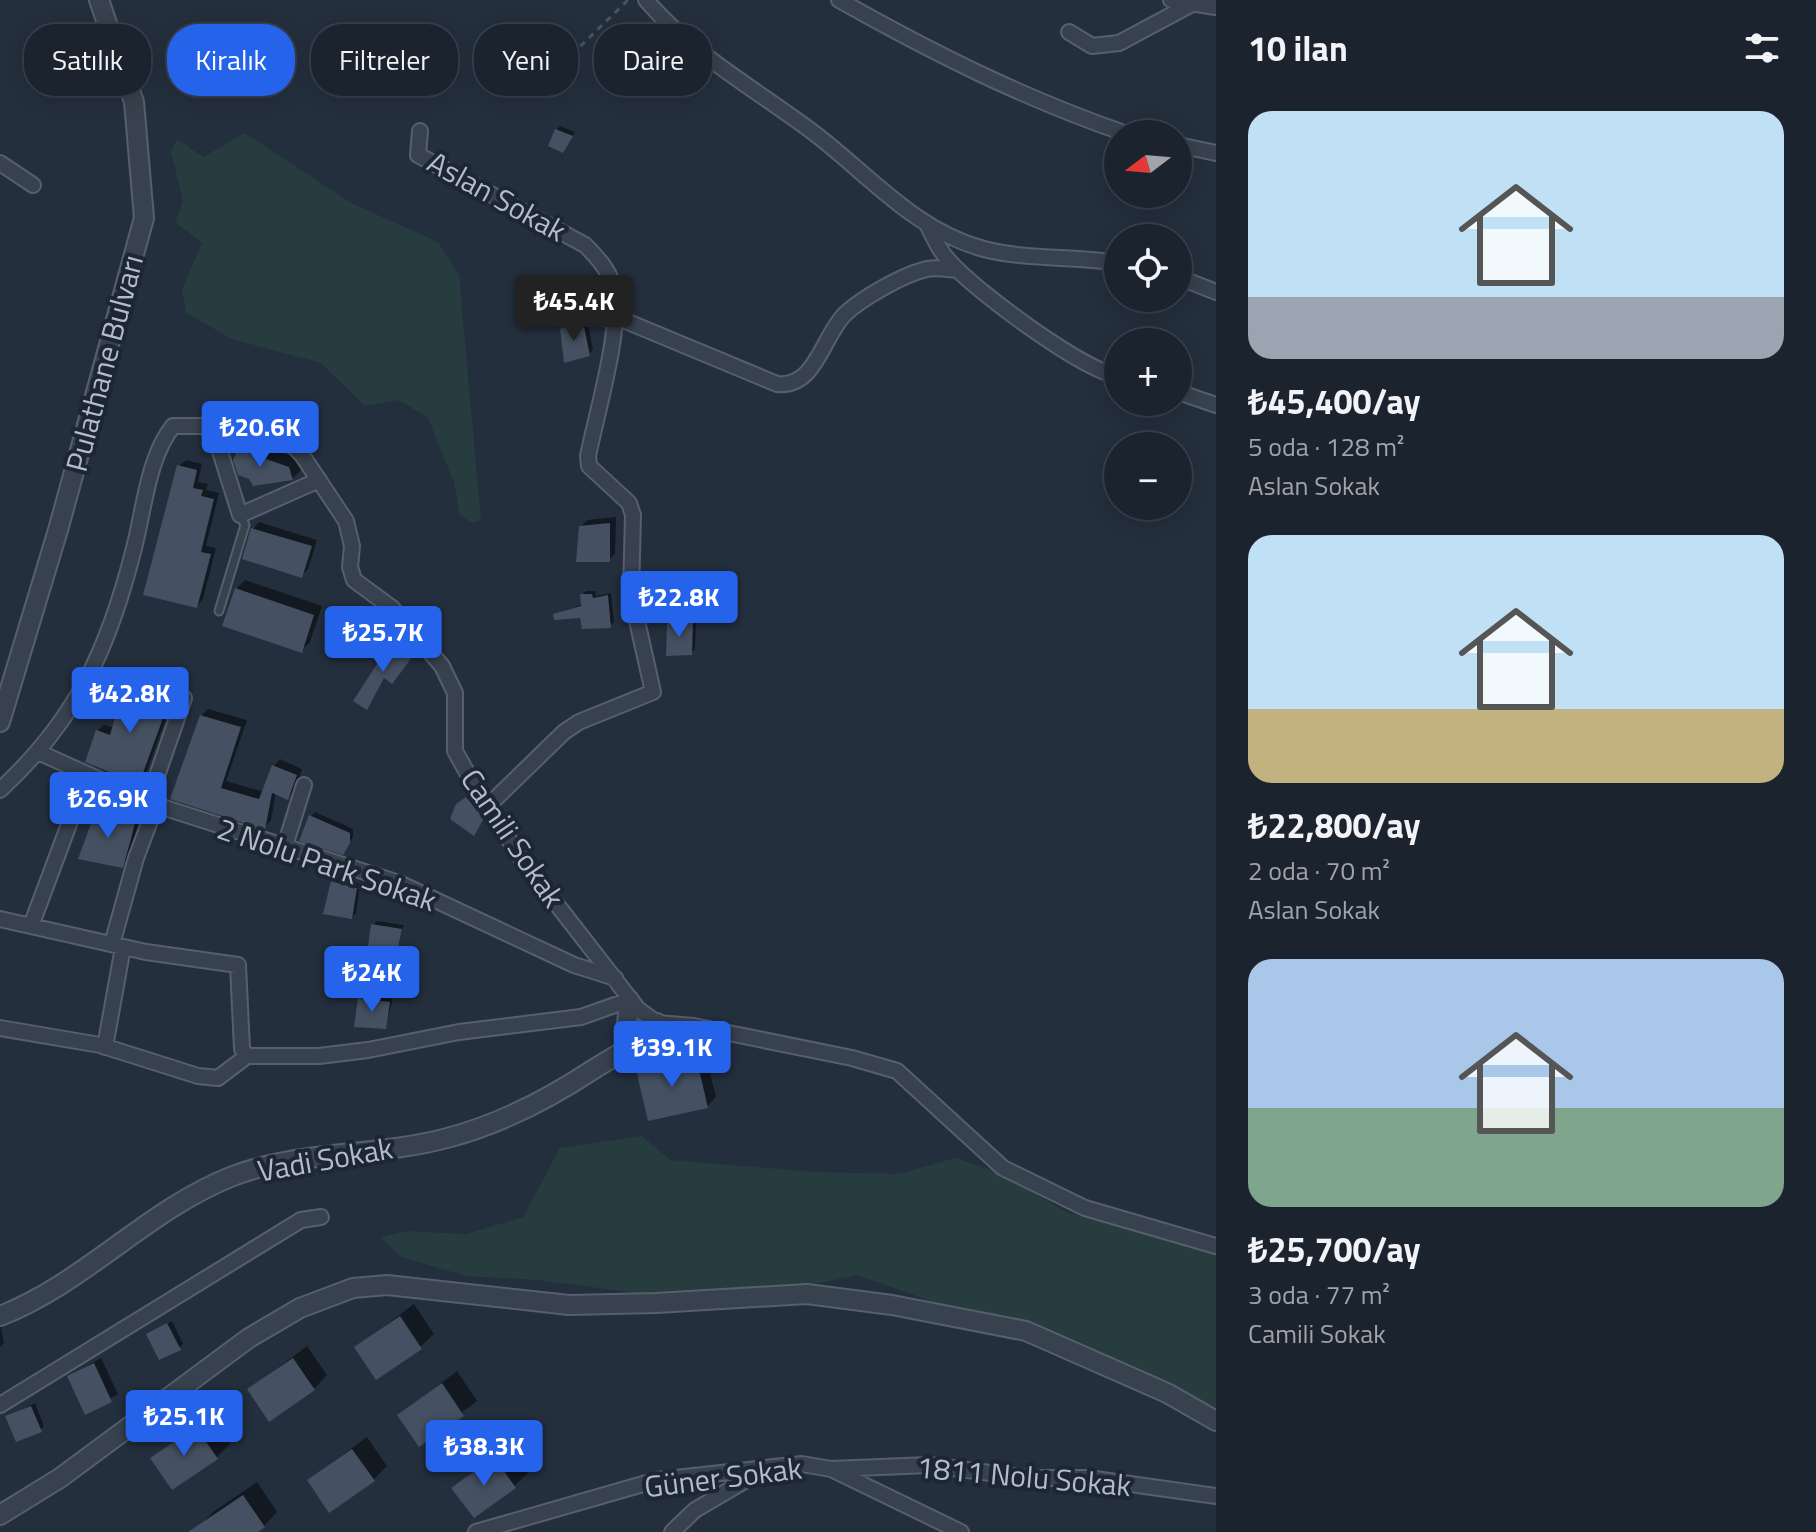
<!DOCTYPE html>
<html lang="tr">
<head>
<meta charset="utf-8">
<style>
  body { margin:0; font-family:"Titillium Web",sans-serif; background:#242b36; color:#f1f3f6; height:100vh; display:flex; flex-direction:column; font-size:30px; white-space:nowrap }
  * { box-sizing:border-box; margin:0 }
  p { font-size:26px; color:#a0a4aa }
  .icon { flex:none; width:44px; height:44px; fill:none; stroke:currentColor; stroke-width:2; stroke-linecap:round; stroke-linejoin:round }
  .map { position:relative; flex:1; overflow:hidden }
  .sheet { display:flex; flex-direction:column; background:#1b232e; width:600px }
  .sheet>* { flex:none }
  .guide { position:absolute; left:24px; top:24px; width:760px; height:72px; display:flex; gap:16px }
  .needle { width:52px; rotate:254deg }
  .controls { position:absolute; left:1104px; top:120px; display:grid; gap:16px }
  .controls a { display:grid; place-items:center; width:88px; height:88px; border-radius:50%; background:#1b232e; box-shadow:0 4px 20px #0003,0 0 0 2px #39404a; font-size:40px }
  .price { position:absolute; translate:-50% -68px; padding:0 18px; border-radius:8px; background:#2563eb; color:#fff; font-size:26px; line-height:52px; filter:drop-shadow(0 2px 4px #0008) }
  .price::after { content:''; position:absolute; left:50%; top:48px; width:24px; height:18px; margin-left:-12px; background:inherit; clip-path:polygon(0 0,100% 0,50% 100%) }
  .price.current { background:#222; color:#fff }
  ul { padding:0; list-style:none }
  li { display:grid; align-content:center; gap:16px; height:424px; padding:0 32px }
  li span { display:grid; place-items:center; height:248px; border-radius:24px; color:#555 }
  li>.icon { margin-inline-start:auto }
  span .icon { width:144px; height:144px; fill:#fffc; stroke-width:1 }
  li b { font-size:34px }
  h2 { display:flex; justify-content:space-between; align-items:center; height:96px; padding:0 32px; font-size:34px }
  .chip { padding:0 28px; border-radius:32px; background:#1b232e; box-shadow:0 4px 20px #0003,0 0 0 2px #39404a; font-size:28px; line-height:72px }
  .chip.current { background:#2563eb; color:#fff }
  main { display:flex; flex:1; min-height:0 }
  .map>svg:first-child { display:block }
</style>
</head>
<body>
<main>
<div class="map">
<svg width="1216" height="1532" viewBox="0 0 1216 1532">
  <rect width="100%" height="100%" fill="#242f3e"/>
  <path fill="#263c3f" d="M245,133L351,203L438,242L459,275L481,520L472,523L460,515L454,483L428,418L399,400L365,406L321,363L232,339L186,313L182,289L202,243L175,222L183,201L171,152L177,139L203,157Z
    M642,1136L670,1160L817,1172L899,1174L955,1158L995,1171L1068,1213L1198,1245L1216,1253V1407L1155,1380L857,1275L722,1304L537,1280L466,1276L401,1257L381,1237L407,1231L466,1234L523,1217L560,1148Z"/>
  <path fill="#0007" d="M560,126L575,132L563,151L556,130Z
    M587,319L593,350L589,354L562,329Z
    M249,442L298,458L301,470L292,479L240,451Z
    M186,460L202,464L198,482L208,484L206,490L219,493L206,546L216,548L203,599L197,606L179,466Z
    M616,517L615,554L609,560L581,527L587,520Z
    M259,522L317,540L308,569L301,576L253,529Z
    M245,580L322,606L310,642L301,651L236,589Z
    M586,591H595L596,596L611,593L614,622L610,626L582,616L555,615L583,604L582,595Z
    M673,619H696L695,649L691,653L669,623Z
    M395,642L415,652L396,678L385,676L367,707Z
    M132,680L175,693L145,776L139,782L97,731L104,725L114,728L126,687Z
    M208,709L247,720L226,781L264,792L274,766L280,759L302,769L295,791L288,797L276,792L271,820L265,827L172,798L201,716Z
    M470,794L486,813L474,834L463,800Z
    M104,804L141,813L129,859L122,865L98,811Z
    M315,812L353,829V837L347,848L311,816Z
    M337,878L360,884L356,913L352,917L333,882Z
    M377,921L404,925L394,958L373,925Z
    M363,995L393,999L385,1027L359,999Z
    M704,1049L716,1097L707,1106L639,1071L648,1062Z
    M414,1304L434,1334L420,1347H357Z
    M172,1321L183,1344L179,1348L149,1334Z
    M0,1323L4,1343L0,1347Z
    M307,1346L327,1375L314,1389H250Z
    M101,1358L118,1394L86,1412L69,1376Z
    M457,1371L477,1401L419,1444L399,1415Z
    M35,1403L44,1426L40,1430L8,1417Z
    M210,1415L230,1444L216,1458H153Z
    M367,1437L387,1466L373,1480H309Z
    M508,1445L528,1473L514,1486L454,1488Z
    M257,1482L277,1512L264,1526L255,1532H204L200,1526L213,1512Z"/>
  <path fill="#455162" d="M555,129L573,136L563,153L548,146Z
    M583,321L590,356L564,363L560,329Z
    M238,449L289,467L293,480L253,486L249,479L238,475L233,460Z
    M177,465L197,470L193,488L203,490L201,496L214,499L201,552L211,554L197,608L143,595Z
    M610,523V562H576L579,526Z
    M251,528L312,546L302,578L242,559Z
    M235,588L314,615L302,653L222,626Z
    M580,594H592L593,598L608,595L611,628L582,629L580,618L554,620L553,614L581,606Z
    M667,622H693L692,655L666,656Z
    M390,644L413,656L392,684L384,678L367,710L353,701Z
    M124,686L170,699L139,784L85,762L96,730L110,735Z
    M200,715L241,727L221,788L259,799L272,765L297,775L288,800L272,793L265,830L170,799Z
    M466,797L484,818L474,836L450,819L456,804Z
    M96,810L136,820L123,868L78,859Z
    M309,815L350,833V843L343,855L299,841Z
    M331,881L357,888L352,919L323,914Z
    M371,924L402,929L395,961L367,954Z
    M358,998L390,1002L386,1029L354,1027Z
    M696,1056L708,1108L648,1121L636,1070Z
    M400,1316L422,1349L376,1380L354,1347Z
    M167,1323L181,1350L159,1360L146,1334Z
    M293,1358L315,1390L269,1422L247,1389Z
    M94,1363L112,1402L85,1415L67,1376Z
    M442,1383L464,1416L419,1447L397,1415Z
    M31,1406L42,1432L16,1442L5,1416Z
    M196,1427L218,1459L172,1490L150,1458Z
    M352,1449L375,1481L329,1513L307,1480Z
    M494,1457L516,1488L474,1518L451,1488Z
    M243,1495L265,1527L258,1532H188Z"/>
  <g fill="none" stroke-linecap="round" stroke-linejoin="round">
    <defs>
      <path id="service" d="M219,611L245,525L240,515"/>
      <path id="minor" d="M646,0C693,55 757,90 814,133C868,174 915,231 984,249C1027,260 1074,256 1118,263
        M839,0C933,53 1025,99 1127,134
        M1171,0L1216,7
        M1069,32L1092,46L1119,43L1190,5
        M420,131L418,155L585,245C597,257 608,269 613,285C624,323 596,415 588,456L589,466L629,503L633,515L631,594L653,692L579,722L564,732L489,805
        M1178,145L1216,153
        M0,163L33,185
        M928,226C935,240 940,252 951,263C977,292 1082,370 1118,376
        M1178,277L1216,292
        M616,317L777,384C816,388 822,337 845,314C862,298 904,274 927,269C936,267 948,269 957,270
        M1178,392L1216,405
        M212,426L240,515L319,480
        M38,752L156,805L399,883L574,965L615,978
        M0,790C77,719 109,648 134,548C144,510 148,457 173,426H212L271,437L292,445L302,455L346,521L352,546L350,567L354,580L392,608L442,666L455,693V751L470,778L520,857L638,1009L657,1023L694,1026L852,1058L897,1071L1003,1168L1085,1208L1216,1246
        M148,802L184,698
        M284,849L304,785
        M0,919L146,952L238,965L242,1049L247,1056H319L368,1050L459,1032L581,1017L629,1000
        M31,926L87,776
        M112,944L136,858L156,805
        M0,1028L100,1045L198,1076L218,1078L247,1056
        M105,1047L123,947
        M0,1405L301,1220L321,1217
        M831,1469L929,1465L1029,1478H1088L1216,1496
        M476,1532L657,1480L802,1464L831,1469L961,1532
        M672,1532L695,1510L760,1472"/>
      <path id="tertiary" d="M0,722L58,530L144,218L134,102L99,0
        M625,1050L629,1000
        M0,1316C85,1283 148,1209 233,1176C301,1150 377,1157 447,1138C498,1125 550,1098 594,1069C616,1055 641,1043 657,1023
        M0,1515L60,1478L249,1338L300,1308L353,1288L387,1285L569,1305L656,1303L807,1294L892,1305L1026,1331L1167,1393L1216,1421"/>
    </defs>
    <use href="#service" stroke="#565f6c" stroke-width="11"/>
    <use href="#minor" stroke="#565f6c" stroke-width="18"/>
    <use href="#tertiary" stroke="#565f6c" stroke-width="22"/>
    <path stroke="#44595c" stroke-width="3" stroke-dasharray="6 6" stroke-linecap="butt" d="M542,92L559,67L628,0"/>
    <use href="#service" stroke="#38414e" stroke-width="7"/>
    <use href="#minor" stroke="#38414e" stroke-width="14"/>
    <use href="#tertiary" stroke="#38414e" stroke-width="18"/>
  </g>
  <g text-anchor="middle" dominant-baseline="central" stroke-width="8" stroke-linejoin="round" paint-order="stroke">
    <g font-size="30" fill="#b4bcc9" stroke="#1d2633">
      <text transform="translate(497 196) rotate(29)">Aslan Sokak</text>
      <text transform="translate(104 363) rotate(-75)">Pulathane Bulvarı</text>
      <text transform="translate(513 838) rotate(56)">Camili Sokak</text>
      <text transform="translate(327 864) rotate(19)">2 Nolu Park Sokak</text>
      <text transform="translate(325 1159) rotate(-10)">Vadi Sokak</text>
      <text transform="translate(1024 1476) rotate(5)">1811 Nolu Sokak</text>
      <text transform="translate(723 1477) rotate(-7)">Güner Sokak</text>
    </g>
  </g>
</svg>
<div class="controls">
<a><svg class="needle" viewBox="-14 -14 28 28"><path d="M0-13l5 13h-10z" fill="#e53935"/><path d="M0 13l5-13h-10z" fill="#a0a4aa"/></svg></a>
<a><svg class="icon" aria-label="locate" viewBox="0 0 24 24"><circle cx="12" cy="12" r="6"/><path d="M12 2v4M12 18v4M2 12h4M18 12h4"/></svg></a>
<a>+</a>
<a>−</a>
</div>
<b class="price current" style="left:574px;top:343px">₺45.4K</b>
<b class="price" style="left:260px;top:469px">₺20.6K</b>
<b class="price" style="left:679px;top:639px">₺22.8K</b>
<b class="price" style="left:383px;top:674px">₺25.7K</b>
<b class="price" style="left:130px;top:735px">₺42.8K</b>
<b class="price" style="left:108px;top:840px">₺26.9K</b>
<b class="price" style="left:372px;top:1014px">₺24K</b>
<b class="price" style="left:672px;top:1089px">₺39.1K</b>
<b class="price" style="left:184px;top:1458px">₺25.1K</b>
<b class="price" style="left:484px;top:1488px">₺38.3K</b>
<div class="guide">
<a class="chip">Satılık</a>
<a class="chip current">Kiralık</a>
<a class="chip">Filtreler</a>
<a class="chip">Yeni</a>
<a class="chip">Daire</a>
</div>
</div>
<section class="sheet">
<h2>10 ilan<svg class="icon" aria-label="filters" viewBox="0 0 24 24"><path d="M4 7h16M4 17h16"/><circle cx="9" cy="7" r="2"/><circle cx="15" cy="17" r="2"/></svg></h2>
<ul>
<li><span style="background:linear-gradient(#bfe0f5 75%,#9aa5b1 0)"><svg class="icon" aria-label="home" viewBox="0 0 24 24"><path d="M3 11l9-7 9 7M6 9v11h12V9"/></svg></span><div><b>₺45,400/ay</b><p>5 oda · 128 m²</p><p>Aslan Sokak</p></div></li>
<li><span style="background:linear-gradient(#bfe0f5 70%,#c2b280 0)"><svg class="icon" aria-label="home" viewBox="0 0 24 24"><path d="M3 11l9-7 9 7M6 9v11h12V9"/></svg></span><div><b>₺22,800/ay</b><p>2 oda · 70 m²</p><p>Aslan Sokak</p></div></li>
<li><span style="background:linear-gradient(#a9c7e8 60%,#7fa58c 0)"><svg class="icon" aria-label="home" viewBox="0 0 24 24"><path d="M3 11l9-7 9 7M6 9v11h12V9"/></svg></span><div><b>₺25,700/ay</b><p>3 oda · 77 m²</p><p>Camili Sokak</p></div></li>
</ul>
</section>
</main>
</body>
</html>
